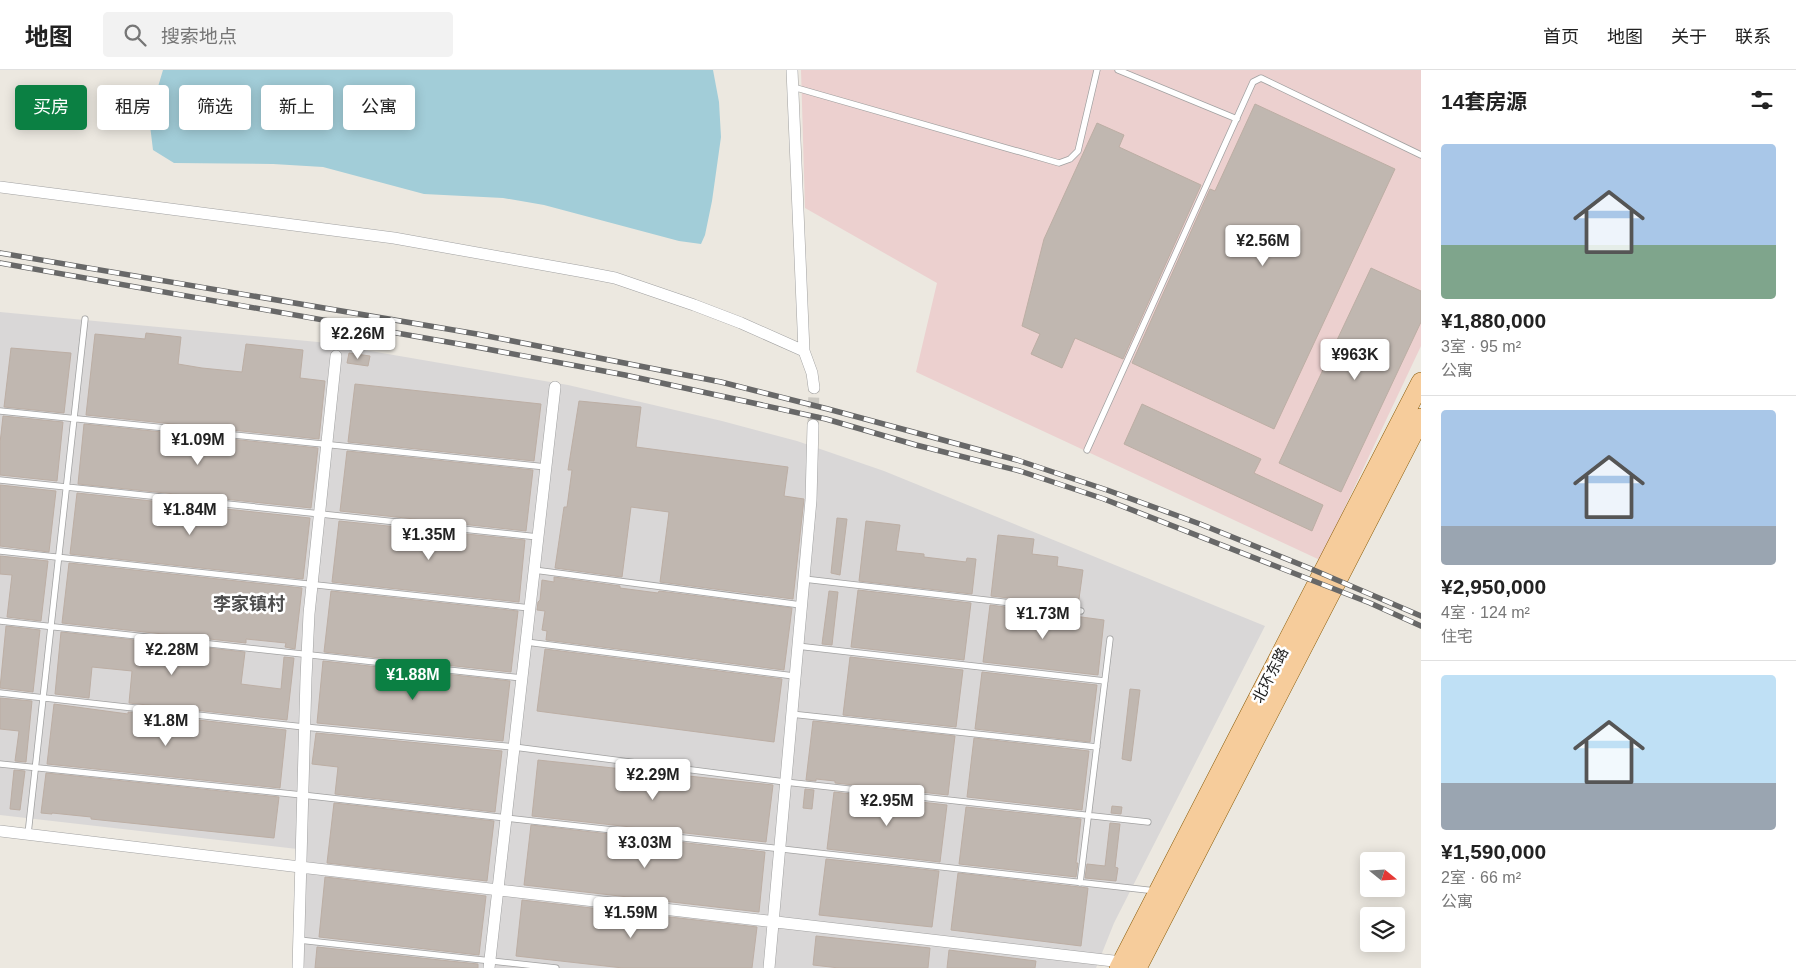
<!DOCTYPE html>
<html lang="zh">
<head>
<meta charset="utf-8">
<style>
  body { margin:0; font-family:Helvetica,"Noto Sans SC",sans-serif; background:#f2f2f2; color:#222; height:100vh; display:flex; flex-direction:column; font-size:19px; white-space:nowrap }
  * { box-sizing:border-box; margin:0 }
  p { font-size:16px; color:#767676 }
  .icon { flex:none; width:28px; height:28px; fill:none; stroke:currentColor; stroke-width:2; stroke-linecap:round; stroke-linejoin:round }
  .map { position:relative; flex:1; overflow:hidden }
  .details { display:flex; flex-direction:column; background:#fff; width:375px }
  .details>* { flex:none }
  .top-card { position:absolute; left:15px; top:15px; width:475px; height:45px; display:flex; gap:10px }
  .needle { width:32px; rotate:108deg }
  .fabs { position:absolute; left:1360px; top:782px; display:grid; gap:10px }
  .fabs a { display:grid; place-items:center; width:45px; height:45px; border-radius:5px; background:#fff; box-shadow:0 2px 12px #0003; font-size:25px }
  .price { position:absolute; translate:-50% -42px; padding:0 11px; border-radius:5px; background:#fff; color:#222; font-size:16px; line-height:32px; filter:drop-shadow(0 1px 2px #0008) }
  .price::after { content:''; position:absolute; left:50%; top:30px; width:15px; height:11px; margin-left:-8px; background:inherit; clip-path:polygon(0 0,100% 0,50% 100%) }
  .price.on { background:#0b8043; color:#fff }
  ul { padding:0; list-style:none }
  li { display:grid; align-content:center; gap:10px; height:265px; padding:0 20px }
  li+li { border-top:1px solid #e0e0e0 }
  li span { display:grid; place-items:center; height:155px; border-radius:5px; color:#555 }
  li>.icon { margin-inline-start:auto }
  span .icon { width:90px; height:90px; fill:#fffc; stroke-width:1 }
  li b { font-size:21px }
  h2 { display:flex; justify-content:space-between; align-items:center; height:60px; padding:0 20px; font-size:21px }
  .tag { padding:0 18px; border-radius:5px; background:#fff; box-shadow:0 2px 12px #0003; font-size:18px; line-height:45px }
  .tag.on { background:#0b8043; color:#fff }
  header { display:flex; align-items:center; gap:30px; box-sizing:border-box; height:70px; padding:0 25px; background:#fff; border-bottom:1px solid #e0e0e0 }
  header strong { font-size:24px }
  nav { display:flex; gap:28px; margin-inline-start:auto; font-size:18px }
  .search { width:350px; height:45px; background:#f2f2f2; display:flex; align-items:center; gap:12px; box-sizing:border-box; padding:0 18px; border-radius:5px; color:#767676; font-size:19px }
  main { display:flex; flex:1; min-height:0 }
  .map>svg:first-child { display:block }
</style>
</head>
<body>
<header>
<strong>地图</strong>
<div class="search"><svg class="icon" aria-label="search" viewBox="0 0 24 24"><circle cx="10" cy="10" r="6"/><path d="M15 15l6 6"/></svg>搜索地点</div>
<nav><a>首页</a><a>地图</a><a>关于</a><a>联系</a></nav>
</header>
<main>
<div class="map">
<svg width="1421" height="898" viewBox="0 0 1421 898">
  <rect width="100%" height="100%" fill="#ece8e0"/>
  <path fill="#d9d7d7" d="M0,242L318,272L568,315L722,351L797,371L884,401L1265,556L1114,853L1096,898H302L306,780L0,745Z"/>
  <path fill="#ecd0cf" d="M801,0H1421V276L1320,490L916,302L937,213L805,138Z"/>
  <path fill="#a2cdd8" d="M163,0H713L719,32L721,67L712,131L705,165L701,174L679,171L544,135L503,128L424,124L323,97L273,94L174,93L153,80L149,47Z"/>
  <path fill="#c0b7b0" stroke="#bcaea4" d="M1255,34L1395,99L1274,359L1132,293L1210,119L1215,121Z
    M1097,53L1124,65L1119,77L1201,115L1123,289L1075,268L1062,298L1031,284L1040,264L1022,256L1044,169Z
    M1371,198L1421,221V252L1341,422L1279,393Z
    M146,263L181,267L178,294L202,298L242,302L246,274L303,280L300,308L325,311L319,369L86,345L95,264L145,269Z
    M11,278L71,283L64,343L4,337Z
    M349,283L370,286L368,296L347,293Z
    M355,314L541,334L534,391L348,372Z
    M579,331L641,337L636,377L788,397L784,426L804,429L793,529L660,512L669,442L631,437L622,507L555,498L564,437H567L572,400H568Z
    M1142,334L1261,389L1254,403L1323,435L1312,461L1124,374Z
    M3,346L63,352L57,411L0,405V373Z
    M84,354L318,378L311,438L78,414Z
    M347,381L533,400L526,461L340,441Z
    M0,415L56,421L49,482L0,476Z
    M77,423L310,448L303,509L70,484Z
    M837,448L847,449L840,505L831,503Z
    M339,451L525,470L519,532L332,512Z
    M866,451L900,455L896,481L924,484V487L966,492L967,488L976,489L972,524L859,511Z
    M998,465L1034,469L1032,484L1058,487L1057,496L1083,500L1078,536L991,526Z
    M0,486L48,491L41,551L7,547L12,505L0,504Z
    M69,493L302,518L295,579L285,577L286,573L246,569V573L62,553Z
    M554,507L620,516V518L658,523L659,521L792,538L784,600L546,570L547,561L542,560L545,541L537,540L538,532L540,530L542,510L554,512Z
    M858,520L971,533L964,590L851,577Z
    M331,521L518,541L511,602L324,582Z
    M829,521L838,522L832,575L822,574Z
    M990,535L1104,550L1098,605L983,592Z
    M6,556L40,560L33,622L0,618Z
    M61,562L245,582L241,614L281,619L284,587L294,588L287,650L129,633L132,601L92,597L89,628L55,624Z
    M545,579L782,609L774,672L537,641Z
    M850,587L963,600L956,657L843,645Z
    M323,591L510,611L503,671L317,653Z
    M982,602L1097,615L1090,672L975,659Z
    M1130,619L1140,620L1131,691L1122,689Z
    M0,628L32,631L26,692L15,691L19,661L0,659Z
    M54,634L128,644V642L286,660L280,718L47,694Z
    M813,651L955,666L948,725L835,713V711L816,709V711L806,710Z
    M316,663L502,681L495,742L335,724L338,697L312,694Z
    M974,668L1089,681L1082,740L967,727Z
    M538,690L773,715L766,772L532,746Z
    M14,700L25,701L20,740L10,739Z
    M46,703L279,727L274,768L91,749V747L52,743V744L41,743Z
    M805,719L814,720L812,739L803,738Z
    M834,722L947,735L940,792L827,779Z
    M334,733L494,751L487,811L327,793Z
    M1112,736L1122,737L1121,744L1111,743Z
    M966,737L1081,749L1076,793H1078L1076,807L959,794Z
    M1110,753L1120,754L1115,797L1118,798L1116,811L1085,808L1087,794L1105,796Z
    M531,755L765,782L759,842L524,815Z
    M826,789L939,801L932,857L819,845Z
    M958,803L1088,818L1081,876L951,860Z
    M325,807L486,826L479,885L319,867Z
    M522,830L757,857L752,898H623L516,886Z
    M816,866L930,878L928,898H839L813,895Z
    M317,877L478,894V898H315Z
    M949,880L1036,891L1035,898H947Z"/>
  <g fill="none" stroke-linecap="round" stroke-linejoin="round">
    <path stroke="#ccc9c2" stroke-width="11" stroke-dasharray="11 5.5" stroke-linecap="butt" d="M813,355L814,318"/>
    <defs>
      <path id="service" d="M1118,0L1237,49
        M793,17L1059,93L1070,89L1078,81L1097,0
        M0,341L546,397
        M1087,380L1253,12L1261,8L1421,85
        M0,410L538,467
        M0,481L530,538
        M534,500L801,535
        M804,509L1081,541
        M0,551L522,608
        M526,572L794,606
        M797,576L1105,611
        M0,623L304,657L514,677L785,712L1148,752
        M791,644L1097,677
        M0,694L302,725L1156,821
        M28,764L85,249
        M1080,813L1110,569
        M299,870L556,898"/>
      <path id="minor" d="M0,117L394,168L584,202L615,208L694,235L741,253L804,281L792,0
        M804,281L812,303L814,318
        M0,761L300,797L1122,892
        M298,898L306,608L309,544L336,286
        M489,898L555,317
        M769,898L811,430L813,355"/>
      <path id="primary" d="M1119,898L1421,312
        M1137,898L1421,348"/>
    </defs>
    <use href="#service" stroke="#a1a1a1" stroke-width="7"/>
    <use href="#minor" stroke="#a1a1a1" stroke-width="12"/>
    <use href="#primary" stroke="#895b08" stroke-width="20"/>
    <use href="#service" stroke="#fff" stroke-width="5.5"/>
    <use href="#minor" stroke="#fff" stroke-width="11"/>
    <use href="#primary" stroke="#f6cc9b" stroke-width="19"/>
    <defs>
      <path id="rail" d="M0,183L477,264L721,312L828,339L1017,390L1107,420L1200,454L1309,498L1421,546
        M0,193L476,277L625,305L826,349L916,375L1020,401L1104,429L1370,533L1421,556"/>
    </defs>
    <use href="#rail" stroke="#686868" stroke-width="5.5"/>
    <use href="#rail" stroke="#fff" stroke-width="4" stroke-dasharray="11" stroke-linecap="butt"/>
  </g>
  <g text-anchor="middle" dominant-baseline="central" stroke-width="5" stroke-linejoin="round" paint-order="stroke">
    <g font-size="15" fill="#1a1a1a" stroke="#fff">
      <text transform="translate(1270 605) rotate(-63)">北环东路</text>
    </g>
    <g font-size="18" font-weight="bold" fill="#4d4d4d" stroke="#fff">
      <text x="249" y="534">李家镇村</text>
    </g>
  </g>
</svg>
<div class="fabs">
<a><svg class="needle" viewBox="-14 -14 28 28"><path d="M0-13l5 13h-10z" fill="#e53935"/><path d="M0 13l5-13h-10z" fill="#767676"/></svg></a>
<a><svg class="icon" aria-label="layers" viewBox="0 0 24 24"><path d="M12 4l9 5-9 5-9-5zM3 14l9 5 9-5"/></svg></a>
</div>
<b class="price" style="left:1263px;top:197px">¥2.56M</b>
<b class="price" style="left:358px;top:290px">¥2.26M</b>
<b class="price" style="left:1355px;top:311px">¥963K</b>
<b class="price" style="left:198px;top:396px">¥1.09M</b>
<b class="price" style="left:190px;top:466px">¥1.84M</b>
<b class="price" style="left:429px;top:491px">¥1.35M</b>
<b class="price" style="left:1043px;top:570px">¥1.73M</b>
<b class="price" style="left:172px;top:606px">¥2.28M</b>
<b class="price on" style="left:413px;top:631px">¥1.88M</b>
<b class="price" style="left:166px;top:677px">¥1.8M</b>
<b class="price" style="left:653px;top:731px">¥2.29M</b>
<b class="price" style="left:887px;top:757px">¥2.95M</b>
<b class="price" style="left:645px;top:799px">¥3.03M</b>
<b class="price" style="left:631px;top:869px">¥1.59M</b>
<div class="top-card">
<a class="tag on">买房</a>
<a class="tag">租房</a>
<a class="tag">筛选</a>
<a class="tag">新上</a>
<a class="tag">公寓</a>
</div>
</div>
<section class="details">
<h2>14套房源<svg class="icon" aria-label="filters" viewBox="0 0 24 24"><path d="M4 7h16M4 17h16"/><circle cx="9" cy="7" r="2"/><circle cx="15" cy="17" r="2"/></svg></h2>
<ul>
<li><span style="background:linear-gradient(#a9c7e8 65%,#7fa58c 0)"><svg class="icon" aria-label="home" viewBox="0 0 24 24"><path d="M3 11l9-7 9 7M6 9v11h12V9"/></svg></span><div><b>¥1,880,000</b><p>3室 · 95 m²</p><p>公寓</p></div></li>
<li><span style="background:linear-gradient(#a9c7e8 75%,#9aa5b1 0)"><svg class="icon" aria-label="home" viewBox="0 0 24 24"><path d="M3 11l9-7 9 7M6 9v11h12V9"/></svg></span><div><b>¥2,950,000</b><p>4室 · 124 m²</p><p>住宅</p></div></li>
<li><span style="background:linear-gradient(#bfe0f5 70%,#9aa5b1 0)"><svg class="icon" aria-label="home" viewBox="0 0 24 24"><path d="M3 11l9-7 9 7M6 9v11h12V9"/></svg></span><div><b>¥1,590,000</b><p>2室 · 66 m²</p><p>公寓</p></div></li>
</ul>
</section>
</main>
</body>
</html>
